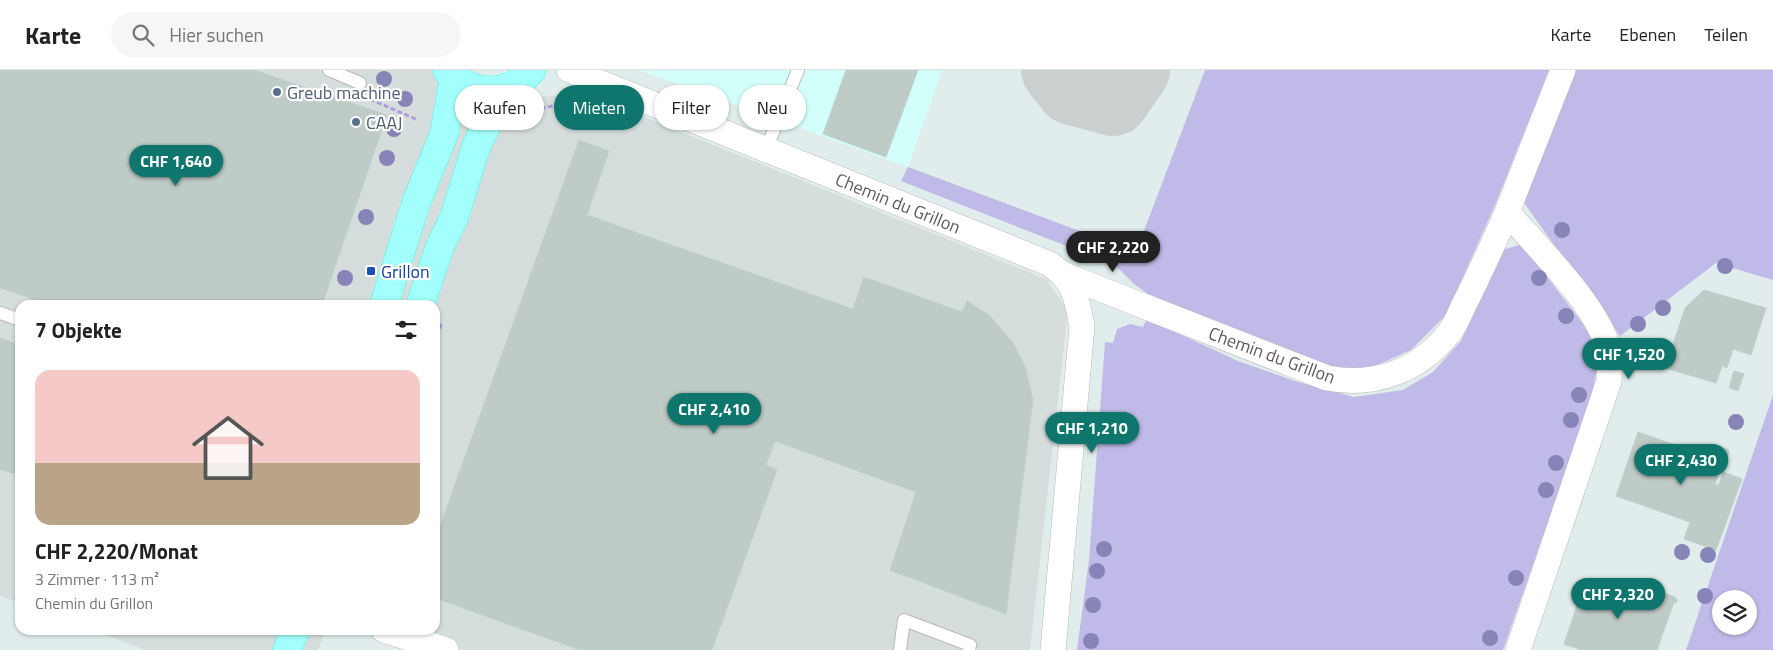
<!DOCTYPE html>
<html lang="de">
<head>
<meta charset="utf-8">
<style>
  body { margin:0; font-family:"Titillium Web",sans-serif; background:#f6f6f6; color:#222; height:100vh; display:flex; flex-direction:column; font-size:19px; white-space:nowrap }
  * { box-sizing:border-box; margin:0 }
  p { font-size:16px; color:#767676 }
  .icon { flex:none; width:28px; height:28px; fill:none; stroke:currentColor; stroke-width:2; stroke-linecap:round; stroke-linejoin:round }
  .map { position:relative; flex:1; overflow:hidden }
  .sheet { position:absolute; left:15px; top:230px; width:425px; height:335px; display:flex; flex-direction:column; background:#fff; border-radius:15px; box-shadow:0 1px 4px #0004 }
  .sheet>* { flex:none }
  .hud { position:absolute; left:455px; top:15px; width:475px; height:45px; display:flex; gap:10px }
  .fabs { position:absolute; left:1712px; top:520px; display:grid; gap:10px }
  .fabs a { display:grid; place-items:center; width:45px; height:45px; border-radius:50%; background:#fff; box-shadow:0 1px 4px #0004; font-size:25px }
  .price { position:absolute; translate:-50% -42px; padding:0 11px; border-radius:18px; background:#0f766e; color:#fff; font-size:16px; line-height:32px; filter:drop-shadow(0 1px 2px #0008) }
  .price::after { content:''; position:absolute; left:50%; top:30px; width:15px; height:11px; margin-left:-8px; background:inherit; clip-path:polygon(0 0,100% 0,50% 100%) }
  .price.selected { background:#222; color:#fff }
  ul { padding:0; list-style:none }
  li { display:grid; align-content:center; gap:10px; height:265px; padding:0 20px }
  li+li { border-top:1px solid #e0e0e0 }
  li span { display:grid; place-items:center; height:155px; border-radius:15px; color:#555 }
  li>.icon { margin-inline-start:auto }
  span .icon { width:90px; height:90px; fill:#fffc; stroke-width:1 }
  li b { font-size:21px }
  h2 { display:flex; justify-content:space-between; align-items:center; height:60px; padding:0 20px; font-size:21px }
  .pill { padding:0 18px; border-radius:22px; background:#fff; box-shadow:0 1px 4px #0004; font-size:18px; line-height:45px }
  .pill.selected { background:#0f766e; color:#fff }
  header { display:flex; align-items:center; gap:30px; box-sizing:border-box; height:70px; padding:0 25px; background:#fff; border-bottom:1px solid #e0e0e0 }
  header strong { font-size:24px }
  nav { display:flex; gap:28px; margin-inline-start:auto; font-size:18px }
  .search { width:350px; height:45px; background:#f6f6f6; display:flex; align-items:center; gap:12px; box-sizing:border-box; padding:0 18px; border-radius:28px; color:#767676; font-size:19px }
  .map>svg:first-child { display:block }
</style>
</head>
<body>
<header>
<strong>Karte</strong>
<div class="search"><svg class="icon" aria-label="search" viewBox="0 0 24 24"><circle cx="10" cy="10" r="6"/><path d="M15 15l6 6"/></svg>Hier suchen</div>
<nav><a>Karte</a><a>Ebenen</a><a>Teilen</a></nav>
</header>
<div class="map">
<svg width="1773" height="580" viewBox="0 0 1773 580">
  <rect width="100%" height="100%" fill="#e0edec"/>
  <path fill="#d3fffa" d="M639,0H942L908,97Z"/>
  <path fill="#d5dddd" d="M0,0H438L507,29L587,24L1046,209L1068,240L1030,580H416L360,560H435V235H20V533L0,526Z
    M92,560H325L318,580H146Z"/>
  <path fill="#bfbae7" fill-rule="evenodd" d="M1205,0H1549L1495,135L1446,245L1411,280L1375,296L1337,301L1155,229L1134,214L1115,195L901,111L908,97L1136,182Z
    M1574,0H1773V210L1716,193L1620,266L1524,133Z
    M1519,175L1529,183L1595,270L1596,304L1591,329L1503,580H1077L1089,490L1105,272L1113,273L1117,259L1130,254L1143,257L1147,249L1238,291L1298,312L1354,327L1403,320L1433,302L1461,271L1502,180Z
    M1773,325V580H1686ZM1721,529H1749V556H1721Z"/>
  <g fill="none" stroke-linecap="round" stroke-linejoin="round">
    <path stroke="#cad0d0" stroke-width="72" d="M1057,0L1072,19L1113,30L1134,0"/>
  </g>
  <path fill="#bfcbc7" stroke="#bed2ce" d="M0,0H254L387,45L322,235H50L0,218Z
    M846,0H918L886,87L823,64Z
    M579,70L609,81L587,145L853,239L864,207L962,242L967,231L990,246L1013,273L1025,296L1033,330L1006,544L890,500L916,422L775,371L766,395L777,400L712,580H580L435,528V470Z
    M1704,220L1766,238L1751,285L1733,279L1727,298L1722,296L1716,313L1665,298L1685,238Z
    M0,268L20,275V406L0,399Z
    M1734,301L1744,304L1738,321L1729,318Z
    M1638,362L1707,386L1711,374L1727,379L1729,382L1728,385H1726L1715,414L1719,415L1723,402L1742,409L1716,480L1684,469L1690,452L1616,426Z
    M1586,509L1655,532L1659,521L1675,527L1677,530L1676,533L1674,532L1657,580H1582L1564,574Z"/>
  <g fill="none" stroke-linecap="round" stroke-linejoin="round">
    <defs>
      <path id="lane" d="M329,0L360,13
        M766,80L798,0
        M0,243L20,250
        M900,580L904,550L970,575L969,580"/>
      <path id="street" d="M569,0L1050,194L1062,204L1327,308C1374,317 1419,301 1449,263C1457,253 1461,239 1467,229C1481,200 1495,171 1507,142C1537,177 1599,237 1609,281C1611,290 1609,302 1609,311L1518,580
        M1507,142L1563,0
        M384,560L446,580
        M1053,580L1082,256C1078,236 1076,219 1062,204"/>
      <path id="primary" d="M447,0C472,27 508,27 532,0
        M384,235L416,133L444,64L454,7
        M420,235L440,176L454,148L477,74L506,18
        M287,580L295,560"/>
    </defs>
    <use href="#lane" stroke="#beb6b8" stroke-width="14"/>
    <use href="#street" stroke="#beb6b8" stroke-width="26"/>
    <use href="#primary" stroke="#4afbde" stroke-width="29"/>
    <path stroke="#b39cda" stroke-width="3" stroke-dasharray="5 2.5" stroke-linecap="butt" d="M370,29L418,50
      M521,50C539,35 562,33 584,36
      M435,273L442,252"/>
    <use href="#lane" stroke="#fff" stroke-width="12"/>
    <use href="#street" stroke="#fff" stroke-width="25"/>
    <use href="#primary" stroke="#a3fffb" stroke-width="28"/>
  </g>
  <g fill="#8784b7">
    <circle cx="384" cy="9" r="8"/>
    <circle cx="405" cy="29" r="8"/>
    <circle cx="394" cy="59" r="8"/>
    <circle cx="387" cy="88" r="8"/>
    <circle cx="366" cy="147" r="8"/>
    <circle cx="1562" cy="160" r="8"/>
    <circle cx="1725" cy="196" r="8"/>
    <circle cx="345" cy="208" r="8"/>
    <circle cx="1539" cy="208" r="8"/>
    <circle cx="1663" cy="238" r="8"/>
    <circle cx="1566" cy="246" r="8"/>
    <circle cx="1638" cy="254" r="8"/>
    <circle cx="1579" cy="325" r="8"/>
    <circle cx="1571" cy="350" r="8"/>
    <circle cx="1736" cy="352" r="8"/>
    <circle cx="1556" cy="393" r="8"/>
    <circle cx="1546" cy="420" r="8"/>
    <circle cx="1104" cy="479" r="8"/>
    <circle cx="1682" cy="482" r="8"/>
    <circle cx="1708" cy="485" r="8"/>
    <circle cx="1097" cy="501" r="8"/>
    <circle cx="1516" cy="508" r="8"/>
    <circle cx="1705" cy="526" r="8"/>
    <circle cx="1093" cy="535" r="8"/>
    <circle cx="1490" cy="568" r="8"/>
    <circle cx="1091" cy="571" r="8"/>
  </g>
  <g fill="#5c6f8a" stroke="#fff" stroke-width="2">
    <circle cx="277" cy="22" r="5"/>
    <circle cx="356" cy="52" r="5"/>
  </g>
  <rect fill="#1a4fb4" stroke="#fff" stroke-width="2" x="366" y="196" width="10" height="10" rx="2.5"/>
  <g text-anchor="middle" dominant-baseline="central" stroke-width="4.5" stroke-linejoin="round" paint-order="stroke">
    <g font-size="18" fill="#4e5e75" stroke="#fff" text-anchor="start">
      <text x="287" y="22">Greub machine</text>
      <text x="366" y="52">CAAJ</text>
    </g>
    <g font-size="18" fill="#62595c" stroke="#fff">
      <text transform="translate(898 133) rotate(22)">Chemin du Grillon</text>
      <text transform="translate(1272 285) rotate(20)">Chemin du Grillon</text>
    </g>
    <g font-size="18" fill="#164399" stroke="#fff" text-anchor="start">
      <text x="381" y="201">Grillon</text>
    </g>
  </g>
</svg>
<div class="fabs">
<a><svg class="icon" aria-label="layers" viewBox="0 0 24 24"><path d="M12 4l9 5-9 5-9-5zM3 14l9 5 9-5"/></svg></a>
</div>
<b class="price" style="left:176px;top:117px">CHF 1,640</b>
<b class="price selected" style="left:1113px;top:203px">CHF 2,220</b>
<b class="price" style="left:1629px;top:310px">CHF 1,520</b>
<b class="price" style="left:714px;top:365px">CHF 2,410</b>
<b class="price" style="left:1092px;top:384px">CHF 1,210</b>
<b class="price" style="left:1681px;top:416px">CHF 2,430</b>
<b class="price" style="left:1618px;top:550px">CHF 2,320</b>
<div class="hud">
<a class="pill">Kaufen</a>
<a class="pill selected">Mieten</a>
<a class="pill">Filter</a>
<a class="pill">Neu</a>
</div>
<section class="sheet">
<h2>7 Objekte<svg class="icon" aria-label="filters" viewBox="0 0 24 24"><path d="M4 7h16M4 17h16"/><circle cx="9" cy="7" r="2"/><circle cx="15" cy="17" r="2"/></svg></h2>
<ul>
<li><span style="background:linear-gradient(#f6c9c9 60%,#b9a48a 0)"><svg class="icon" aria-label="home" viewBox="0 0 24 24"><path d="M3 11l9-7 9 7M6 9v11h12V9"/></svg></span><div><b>CHF 2,220/Monat</b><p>3 Zimmer · 113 m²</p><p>Chemin du Grillon</p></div></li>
</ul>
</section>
</div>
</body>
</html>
